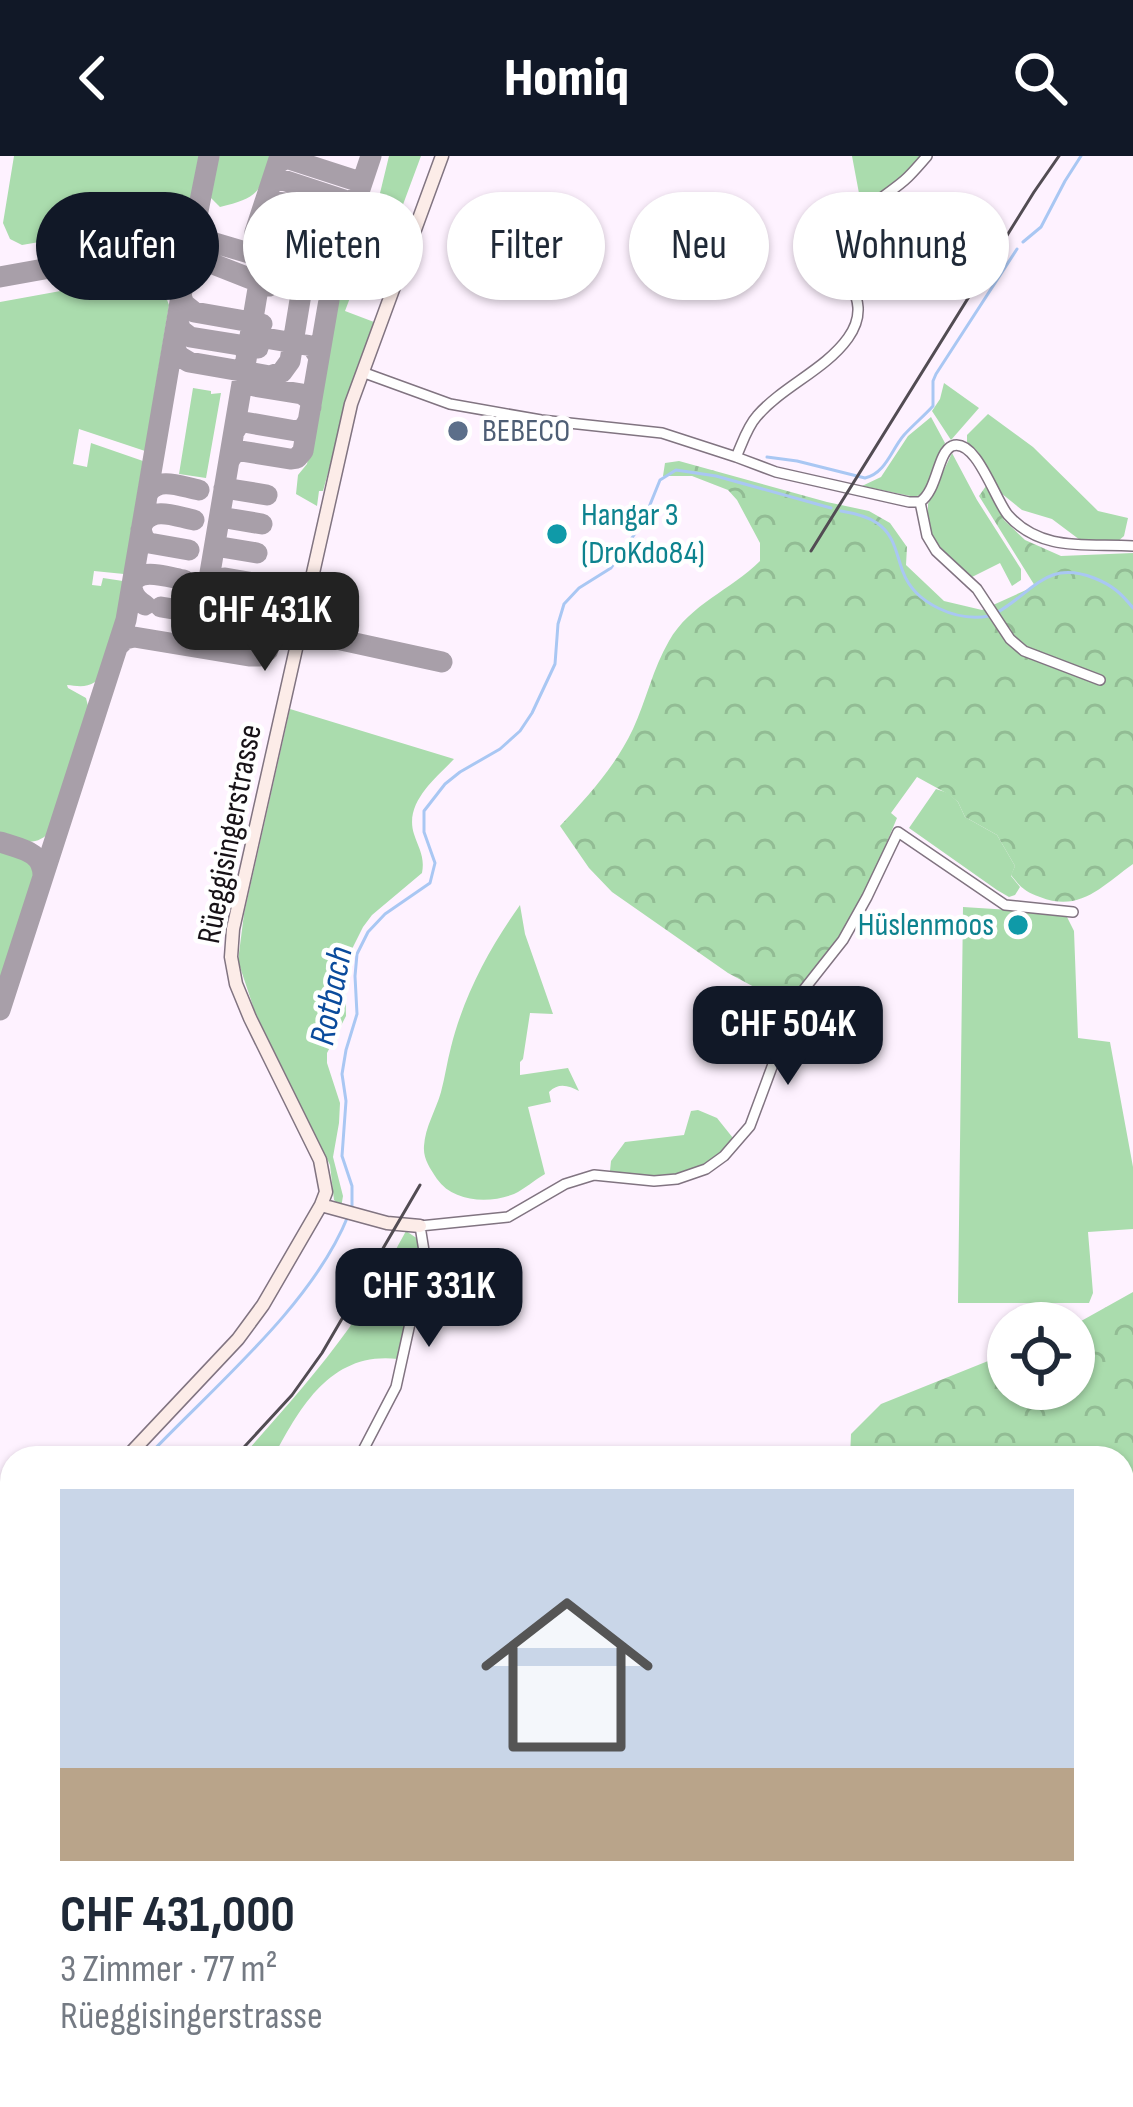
<!DOCTYPE html>
<html lang="de">
<head>
<meta charset="utf-8">
<style>
  body { margin:0; font-family:"Sofia Sans Condensed",sans-serif; background:#f6f6f7; color:#1f2937; height:100vh; display:flex; flex-direction:column; font-size:45px; white-space:nowrap }
  * { box-sizing:border-box; margin:0 }
  p { font-size:39px; color:#747a83 }
  .icon { flex:none; width:66px; height:66px; fill:none; stroke:currentColor; stroke-width:2; stroke-linecap:round; stroke-linejoin:round }
  .map { position:relative; flex:1; overflow:hidden }
  .side { position:absolute; left:0px; top:1290px; width:1134px; height:663px; display:flex; flex-direction:column; background:#fff; border-radius:36px 36px 0 0; box-shadow:0 3px 9px #0004 }
  .side>* { flex:none }
  .hud { position:absolute; left:36px; top:36px; width:1062px; height:108px; display:flex; gap:24px }
  .controls { position:absolute; left:987px; top:1146px; display:grid; gap:24px }
  .controls a { display:grid; place-items:center; width:108px; height:108px; border-radius:50%; background:#fff; box-shadow:0 3px 9px #0004; font-size:60px }
  .price { position:absolute; translate:-50% -102px; padding:0 27px; border-radius:24px; background:#111827; color:#fff; font-size:39px; line-height:78px; filter:drop-shadow(0 3px 6px #0008) }
  .price::after { content:''; position:absolute; left:50%; top:72px; width:36px; height:27px; margin-left:-18px; background:inherit; clip-path:polygon(0 0,100% 0,50% 100%) }
  .price.current { background:#222; color:#fff }
  ul { padding:0; list-style:none }
  li { display:grid; align-content:center; gap:24px; height:636px; padding:0 60px }
  li+li { border-top:3px solid #e0e1e3 }
  li span { display:grid; place-items:center; height:372px; border-radius:0px; color:#555 }
  li>.icon { margin-inline-start:auto }
  span .icon { width:216px; height:216px; fill:#fffc; stroke-width:1 }
  li b { font-size:51px }
  .tag { padding:0 42px; border-radius:54px; background:#fff; box-shadow:0 3px 9px #0004; font-size:42px; line-height:108px }
  .tag.current { background:#111827; color:#fff }
  header { display:flex; justify-content:space-between; align-items:center; height:156px; padding:0 60px; background:#111827; color:#fff; font-size:54px; font-weight:800 }
  .map>svg:first-child { display:block }
</style>
</head>
<body>
<header><svg class="icon" aria-label="back" viewBox="0 0 24 24"><path d="M15 5l-7 7 7 7"/></svg>Homiq<svg class="icon" aria-label="search" viewBox="0 0 24 24"><circle cx="10" cy="10" r="6"/><path d="M15 15l6 6"/></svg></header>
<div class="map">
<svg width="1133" height="1951" viewBox="0 0 1133 1951">
  <defs>
    <pattern id="forest-crowns" width="20" height="18" patternUnits="userSpaceOnUse" patternTransform="scale(3)"><rect width="20" height="18" fill="#aadcad"/><path d="M2 6a3 3 0 1 1 6 0M12 15a3 3 0 1 1 6 0" fill="none" stroke="#92bc94"/></pattern>
  </defs>
  <rect width="100%" height="100%" fill="#fef2ff"/>
  <path fill="#aadcad" d="M14,0H202L193,45L177,62L22,89L10,83L3,67Z
    M216,0H272C261,36 258,42 220,51L210,41Z
    M389,0H421L378,116L368,125L356,126L345,155L374,166L356,214L323,335H319L317,350L296,338L298,319L307,308L338,132L373,66Z
    M852,0H922L905,19L865,50L861,48Z
    M143,120L163,133L169,149L145,295L79,273L73,308L87,311L91,287L143,305L124,418L94,415L92,429L101,430L103,422L123,425C119,447 113,514 95,526C86,532 77,530 67,529L68,532L86,542L90,558L52,673C37,693 20,685 0,678V146Z
    M944,227L979,252L951,284L932,255L940,243Z
    M193,232L211,235V238L221,237L206,322L179,318Z
    M988,258L1033,291L1098,355L1128,362L1124,380L1117,386L1080,384L1052,363L1022,354L996,333L979,297L967,286V279Z
    M931,261L945,287L924,337L915,341L862,330L881,321L908,280Z
    M952,297L977,344L1021,413V424L1012,430L1000,407L970,422L936,388L931,377L928,360V348Z
    M290,553L454,603C435,623 404,647 414,678C419,693 425,701 422,717L372,759L363,771L350,797L345,819L346,860L327,897V907L340,947L339,967L333,1001L343,1040L341,1052L334,1044L330,1009L255,856L238,805L244,758Z
    M936,633L948,637L958,646L965,661L997,679L1015,710L1011,720L1020,731L1015,739L1009,741L997,734L909,672Z
    M0,693C17,698 30,701 35,720L0,834Z
    M520,749L525,778L553,858L530,857L523,903L520,906V919L568,912L579,935C569,930 559,926 549,936L551,946L528,951L545,1018C534,1024 525,1033 514,1038C489,1048 453,1046 437,1023C430,1012 423,1003 424,990C425,971 436,954 441,936C445,921 447,906 451,891C464,839 489,793 520,749Z
    M963,751L1057,757L1066,759L1074,775L1078,882L1110,886L1133,1011V1073L1088,1076L1093,1137L1089,1147H958Z
    M698,954L717,962L733,982V986C722,995 714,1005 701,1012C673,1025 638,1022 610,1015L611,1005L625,986L684,979L691,955Z
    M406,1075L418,1083L420,1106L398,1203C331,1195 300,1251 273,1302H241C278,1260 316,1218 349,1172C370,1141 388,1108 406,1075Z"/>
  <path fill="url(#forest-crowns)" d="M679,305L827,346L869,355L890,367L907,391L906,409L944,445L982,454L1035,430L979,340L986,330L1004,364L1025,384L1061,400L1133,397V708C1102,730 1080,757 1040,741C1026,736 1021,732 1011,719L1015,710L997,679L965,661L958,646L948,638L917,621L891,657L897,662L866,736L846,772L786,848L728,817L612,736L589,712L560,670C588,640 615,611 633,573C646,545 653,512 669,485C690,448 731,434 760,405V387L737,344L728,334L692,320H663L665,307Z
    M1133,1136V1595L1122,1621V1302H850L851,1278L881,1248L1008,1197V1233H1074V1169Z
    M1133,1799V1951H926L931,1941H1122V1816Z"/>
  <g fill="none" stroke-linecap="round" stroke-linejoin="round">
    <path stroke="#a9c7f3" stroke-width="3" d="M1023,86L1041,71L1065,25L1081,0
      M767,301L797,305L865,322C886,317 891,294 904,279C913,269 924,260 933,250V225L936,218L1017,93
      M841,355C853,357 867,360 877,367C895,379 896,398 903,416C915,448 957,466 989,460
      M998,456C1035,434 1047,404 1094,422C1112,429 1121,437 1133,452
      M352,1051V1030L342,1000L346,945L342,918L346,894L357,858L355,820L357,798L368,776L385,758L430,727L435,707L424,676V655L445,628L460,616L500,593L520,575L532,557L555,508L558,468L564,448L579,432L611,412L643,366L660,324L676,314L716,320L831,352
      M146,1302C212,1232 312,1150 348,1060
      M0,1448L12,1437
      M625,1951L634,1941L649,1951"/>
    <path stroke="#a89fa9" stroke-width="21" d="M278,7L286,2L357,25L359,34
      M271,28L280,23L350,46L353,55
      M264,49C285,39 321,59 343,67L346,76
      M257,71L262,66L270,65L336,87L339,96
      M180,95L269,130
      M0,121L205,84L323,119L335,108L371,0
      M181,140L184,148L194,156L262,168
      M177,164L181,174L190,181L258,192
      M173,189L179,200L189,206L270,220L282,216L290,205L301,138L294,125L275,118
      M246,197L251,186L259,181L312,190L319,201
      M254,230L302,238L309,243L311,251
      M234,276L239,268L244,266L296,275L304,272L308,265
      M229,305L233,298L241,295L290,303L297,302L303,295L329,144L326,129L315,119
      M224,332L267,339
      M148,337C159,320 182,331 199,334
      M220,361L262,368
      M143,367C154,350 177,361 194,364
      M141,374L144,383L149,387L189,394
      M215,390L257,397
      M145,449C133,442 124,425 143,419C154,416 173,422 184,424
      M161,451L259,467L268,473L271,482
      M272,476L277,472H286L442,506
      M184,488L195,484L200,476L262,109L255,88V76L280,0
      M119,489L125,483L134,481L249,500H260L268,494L278,445L274,434L265,429L225,422L214,425L207,435
      M0,686C20,693 44,695 43,721
      M0,854L126,464L181,140L209,0"/>
    <defs>
      <path id="street" d="M362,216L450,248L541,264L662,277L736,301C742,288 747,271 757,260C783,230 825,214 848,182C876,143 836,121 843,85C849,57 889,40 908,21C915,14 921,7 927,0
        M736,301L776,316L909,346H920L927,380L936,395L977,433L1010,483L1024,495L1100,524
        M920,346C938,334 937,297 952,290C976,281 995,344 1008,359C1042,397 1089,387 1133,390
        M359,1302L396,1231L422,1113L424,1095L420,1070L508,1061L565,1028L594,1019L654,1025L677,1023L706,1013L724,1000L750,970L798,841L843,784L867,741L898,676L1005,749L1073,756
        M0,1762L12,1733
        M149,1951L154,1941"/>
      <path id="secondary" d="M321,1049L387,1067L420,1070
        M126,1302L238,1183L263,1149L321,1049L326,1036L320,1004L250,862L236,828L231,801L233,773L351,248L442,0
        M0,1427L12,1415"/>
    </defs>
    <use href="#street" stroke="#817481" stroke-width="12"/>
    <use href="#secondary" stroke="#817481" stroke-width="15"/>
    <use href="#street" stroke="#fff" stroke-width="9"/>
    <use href="#secondary" stroke="#fcece8" stroke-width="12"/>
    <path stroke="#524c53" stroke-width="3" d="M811,395L1034,36L1059,0
      M234,1302L292,1239L322,1197L420,1029
      M0,1680L12,1639"/>
  </g>
  <circle fill="#5c6f8a" stroke="#fff" stroke-width="4.5" cx="458" cy="275" r="12"/>
  <g fill="#0f9aa8" stroke="#fff" stroke-width="4.5">
    <circle cx="557" cy="378" r="12"/>
    <circle cx="1018" cy="769" r="12"/>
  </g>
  <g text-anchor="middle" dominant-baseline="central" stroke-width="9" stroke-linejoin="round" paint-order="stroke">
    <g font-size="33" fill="#4e5e75" stroke="#fff" text-anchor="start">
      <text x="482" y="275">BEBECO</text>
    </g>
    <g font-size="33" fill="#0d838f" stroke="#fff" text-anchor="start">
      <text x="581" y="359">Hangar 3<tspan x="581" dy="38">(DroKdo84)</tspan></text>
      <text x="994" y="769" text-anchor="end">Hüslenmoos</text>
    </g>
    <g font-size="33" fill="#171217" stroke="#fff">
      <text transform="translate(230 678) rotate(-79)">Rüeggisingerstrasse</text>
    </g>
    <g font-size="36" font-style="italic" fill="#0a4b9c" stroke="#fff">
      <text transform="translate(332 840) rotate(-79)">Rotbach</text>
    </g>
  </g>
</svg>
<div class="controls">
<a><svg class="icon" aria-label="locate" viewBox="0 0 24 24"><circle cx="12" cy="12" r="6"/><path d="M12 2v4M12 18v4M2 12h4M18 12h4"/></svg></a>
</div>
<b class="price current" style="left:265px;top:518px">CHF 431K</b>
<b class="price" style="left:788px;top:932px">CHF 504K</b>
<b class="price" style="left:429px;top:1194px">CHF 331K</b>
<div class="hud">
<a class="tag current">Kaufen</a>
<a class="tag">Mieten</a>
<a class="tag">Filter</a>
<a class="tag">Neu</a>
<a class="tag">Wohnung</a>
</div>
<section class="side">
<ul>
<li><span style="background:linear-gradient(#c9d6e8 75%,#b9a48a 0)"><svg class="icon" aria-label="home" viewBox="0 0 24 24"><path d="M3 11l9-7 9 7M6 9v11h12V9"/></svg></span><div><b>CHF 431,000</b><p>3 Zimmer · 77 m²</p><p>Rüeggisingerstrasse</p></div></li>
</ul>
</section>
</div>
</body>
</html>
